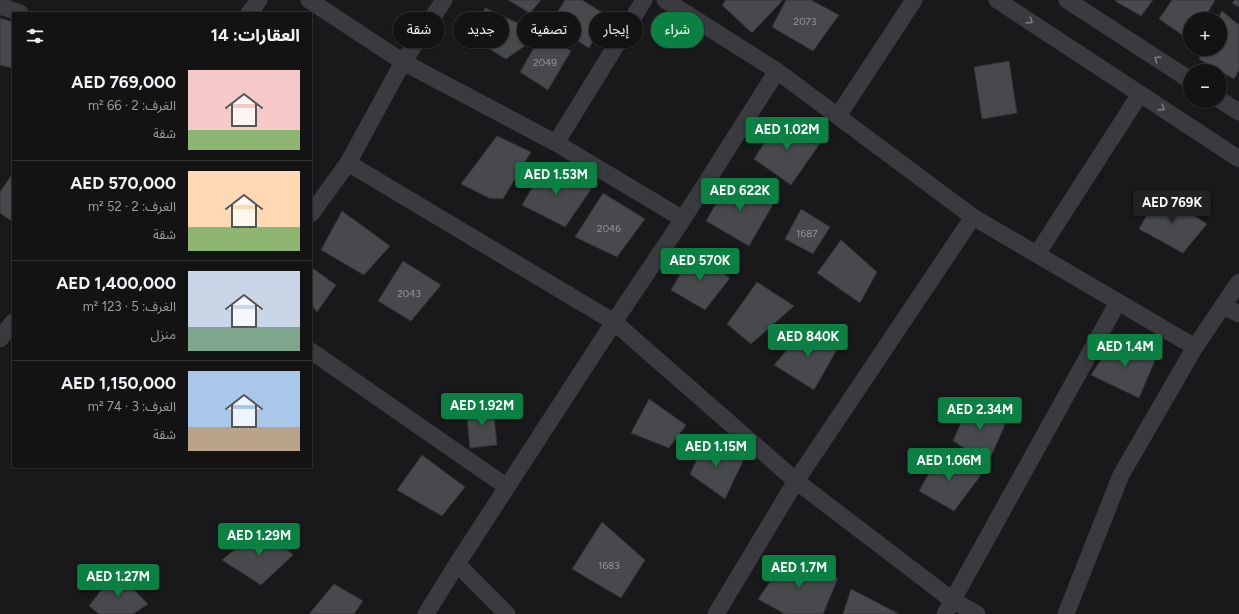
<!DOCTYPE html>
<html lang="ar">
<head>
<meta charset="utf-8">
<style>
  body { margin:0; font-family:Figtree,"Noto Sans Arabic",sans-serif; background:#1c1c1d; color:#f1f3f6; direction:rtl; height:100vh; display:flex; flex-direction:column; font-size:15px; white-space:nowrap }
  * { box-sizing:border-box; margin:0 }
  p { font-size:13px; color:#9d9ea0 }
  .icon { flex:none; width:22px; height:22px; fill:none; stroke:currentColor; stroke-width:2; stroke-linecap:round; stroke-linejoin:round }
  .map { position:relative; flex:1; overflow:hidden; direction:ltr }
  .panel { position:absolute; left:12px; top:12px; width:300px; height:456px; display:flex; flex-direction:column; background:#131314; border-radius:0px; box-shadow:0 1px 3px #0004,0 0 0 1px #323234; direction:rtl }
  .panel>* { flex:none }
  .hud { position:absolute; left:324px; top:12px; width:380px; height:36px; direction:rtl; display:flex; gap:8px }
  .fabs { position:absolute; left:1183px; top:12px; display:grid; gap:8px }
  .fabs a { display:grid; place-items:center; width:44px; height:44px; border-radius:50%; background:#131314; box-shadow:0 1px 3px #0004,0 0 0 1px #323234; font-size:20px }
  .price { position:absolute; translate:-50% -34px; padding:0 9px; border-radius:4px; background:#0b8043; color:#fff; font-size:13px; line-height:26px; filter:drop-shadow(0 1px 2px #0008) }
  .price::after { content:''; position:absolute; left:50%; top:24px; width:12px; height:9px; margin-left:-6px; background:inherit; clip-path:polygon(0 0,100% 0,50% 100%) }
  .price.active { background:#222; color:#fff }
  ul { padding:0; list-style:none }
  li { display:flex; align-items:center; gap:12px; height:100px; padding:0 12px }
  li+li { border-top:1px solid #323234 }
  li span { display:grid; place-items:center; flex:none; width:112px; height:80px; border-radius:0px; color:#555 }
  li>.icon { margin-inline-start:auto }
  span .icon { width:48px; height:48px; fill:#fffc; stroke-width:1 }
  li b { font-size:17px }
  h2 { display:flex; justify-content:space-between; align-items:center; height:48px; padding:0 12px; font-size:17px }
  .tag { padding:0 14px; border-radius:18px; background:#131314; box-shadow:0 1px 3px #0004,0 0 0 1px #323234; font-size:14px; line-height:36px }
  .tag.active { background:#0b8043; color:#fff }
  .map>svg:first-child { display:block }
</style>
</head>
<body>
<div class="map">
<svg width="1239" height="614" viewBox="0 0 1239 614">
  <rect width="100%" height="100%" fill="#19191b"/>
  <path fill="#48494d" stroke="#343337" d="M508,0H541L530,13Z
    M565,0H582L608,16L589,48L550,24Z
    M726,0H783L752,33L722,5Z
    M786,0H811L839,15L813,51L772,27Z
    M1116,0H1153L1141,16L1115,1Z
    M1172,0H1215L1204,19H1190V40L1159,19Z
    M1235,0H1239V7L1232,3Z
    M485,8L542,34L506,59L473,39Z
    M1222,11L1239,25V70L1234,79L1199,59L1204,49H1220V19H1218Z
    M0,18L13,22V68L0,65Z
    M542,34L571,51L548,90L520,72Z
    M1009,61L1017,113L982,119L974,67Z
    M778,121L823,139L791,185L754,159Z
    M497,136L531,152L503,199L489,198L461,184Z
    M546,164L592,188L565,227L522,205Z
    M13,173V222L0,213V192Z
    M731,178L775,201L749,246L706,221Z
    M603,193L645,219L617,257L575,237Z
    M1159,193L1207,224L1183,253L1139,229Z
    M801,209L830,227L813,254L785,239Z
    M342,211L390,246L364,275L321,250Z
    M841,240L877,272L860,303L817,273Z
    M693,252L730,278L705,310L671,290Z
    M403,261L441,285L411,321L378,301Z
    M311,267L336,285L317,312L311,304Z
    M757,282L794,306L751,344L727,324Z
    M806,328L839,346L814,390L774,365Z
    M1115,338L1156,358L1139,398L1091,375Z
    M649,399L686,425L669,448L631,433Z
    M971,400L1008,418L988,463L953,441Z
    M493,406L497,445L470,448L466,409Z
    M707,438L743,461L725,499L690,474Z
    M941,452L981,475L954,511L919,491Z
    M422,455L465,487L442,516L397,490Z
    M602,522L645,560L621,598L572,569Z
    M262,527L293,555L261,585L222,560Z
    M788,556L838,578L823,614H785L758,599Z
    M116,571L148,604L133,614H99L89,606Z
    M334,584L363,601L354,614H309Z
    M851,589L899,614H843Z"/>
  <g fill="none" stroke-linecap="round" stroke-linejoin="round">
    <path stroke="#3a3b3f" stroke-width="17" d="M309,0L403,62L556,143L683,219
      M665,0L777,71L973,217L1195,347
      M997,0L1239,159
      M1067,0L1190,80
      M0,6L20,13
      M249,13L259,0
      M1220,100L1239,112
      M838,116L914,0
      M556,143L644,0
      M348,163L614,322L796,481L952,600L977,614
      M311,214L348,163L403,62L444,0
      M1037,254L1140,94
      M1223,306L1239,314
      M0,339L13,322
      M311,351L507,487
      M457,564L507,614
      M426,614L457,564L614,322L683,219L777,71
      M716,614L796,481L973,217
      M945,614L1118,302
      M1066,614L1121,475L1195,347L1239,282"/>
  </g>
  <defs><path id="oneway-chevron" d="M-2-3.5L2.5 0L-2 3.5" fill="none" stroke-width="1.6" stroke-linecap="round" stroke-linejoin="round"/></defs>
  <g stroke="#797b82">
    <use href="#oneway-chevron" transform="translate(1030 21) rotate(33)"/>
    <use href="#oneway-chevron" transform="translate(1157 59) rotate(-147)"/>
    <use href="#oneway-chevron" transform="translate(1162 108) rotate(33)"/>
  </g>
  <g text-anchor="middle" dominant-baseline="central" stroke-width="3" stroke-linejoin="round" paint-order="stroke">
    <g font-size="10" fill="#94969e">
      <text x="805" y="21">2073</text>
      <text x="545" y="62">2049</text>
      <text x="609" y="228">2046</text>
      <text x="807" y="233">1687</text>
      <text x="409" y="293">2043</text>
      <text x="609" y="565">1683</text>
    </g>
  </g>
</svg>
<div class="fabs">
<a>+</a>
<a>−</a>
</div>
<b class="price" style="left:787px;top:151px">AED 1.02M</b>
<b class="price" style="left:556px;top:196px">AED 1.53M</b>
<b class="price" style="left:740px;top:212px">AED 622K</b>
<b class="price active" style="left:1172px;top:224px">AED 769K</b>
<b class="price" style="left:700px;top:282px">AED 570K</b>
<b class="price" style="left:808px;top:358px">AED 840K</b>
<b class="price" style="left:1125px;top:368px">AED 1.4M</b>
<b class="price" style="left:482px;top:427px">AED 1.92M</b>
<b class="price" style="left:980px;top:431px">AED 2.34M</b>
<b class="price" style="left:716px;top:468px">AED 1.15M</b>
<b class="price" style="left:949px;top:482px">AED 1.06M</b>
<b class="price" style="left:259px;top:557px">AED 1.29M</b>
<b class="price" style="left:799px;top:589px">AED 1.7M</b>
<b class="price" style="left:118px;top:598px">AED 1.27M</b>
<div class="hud">
<a class="tag active">شراء</a>
<a class="tag">إيجار</a>
<a class="tag">تصفية</a>
<a class="tag">جديد</a>
<a class="tag">شقة</a>
</div>
<section class="panel">
<h2>العقارات: 14<svg class="icon" aria-label="filters" viewBox="0 0 24 24"><path d="M4 7h16M4 17h16"/><circle cx="9" cy="7" r="2"/><circle cx="15" cy="17" r="2"/></svg></h2>
<ul>
<li><span style="background:linear-gradient(#f6c9c9 75%,#8fb573 0)"><svg class="icon" aria-label="home" viewBox="0 0 24 24"><path d="M3 11l9-7 9 7M6 9v11h12V9"/></svg></span><div><b>AED 769,000</b><p>الغرف: 2 · 66 m²</p><p>شقة</p></div></li>
<li><span style="background:linear-gradient(#ffd9b3 70%,#8fb573 0)"><svg class="icon" aria-label="home" viewBox="0 0 24 24"><path d="M3 11l9-7 9 7M6 9v11h12V9"/></svg></span><div><b>AED 570,000</b><p>الغرف: 2 · 52 m²</p><p>شقة</p></div></li>
<li><span style="background:linear-gradient(#c9d6e8 70%,#7fa58c 0)"><svg class="icon" aria-label="home" viewBox="0 0 24 24"><path d="M3 11l9-7 9 7M6 9v11h12V9"/></svg></span><div><b>AED 1,400,000</b><p>الغرف: 5 · 123 m²</p><p>منزل</p></div></li>
<li><span style="background:linear-gradient(#a9c7e8 70%,#b9a48a 0)"><svg class="icon" aria-label="home" viewBox="0 0 24 24"><path d="M3 11l9-7 9 7M6 9v11h12V9"/></svg></span><div><b>AED 1,150,000</b><p>الغرف: 3 · 74 m²</p><p>شقة</p></div></li>
</ul>
</section>
</div>
</body>
</html>
